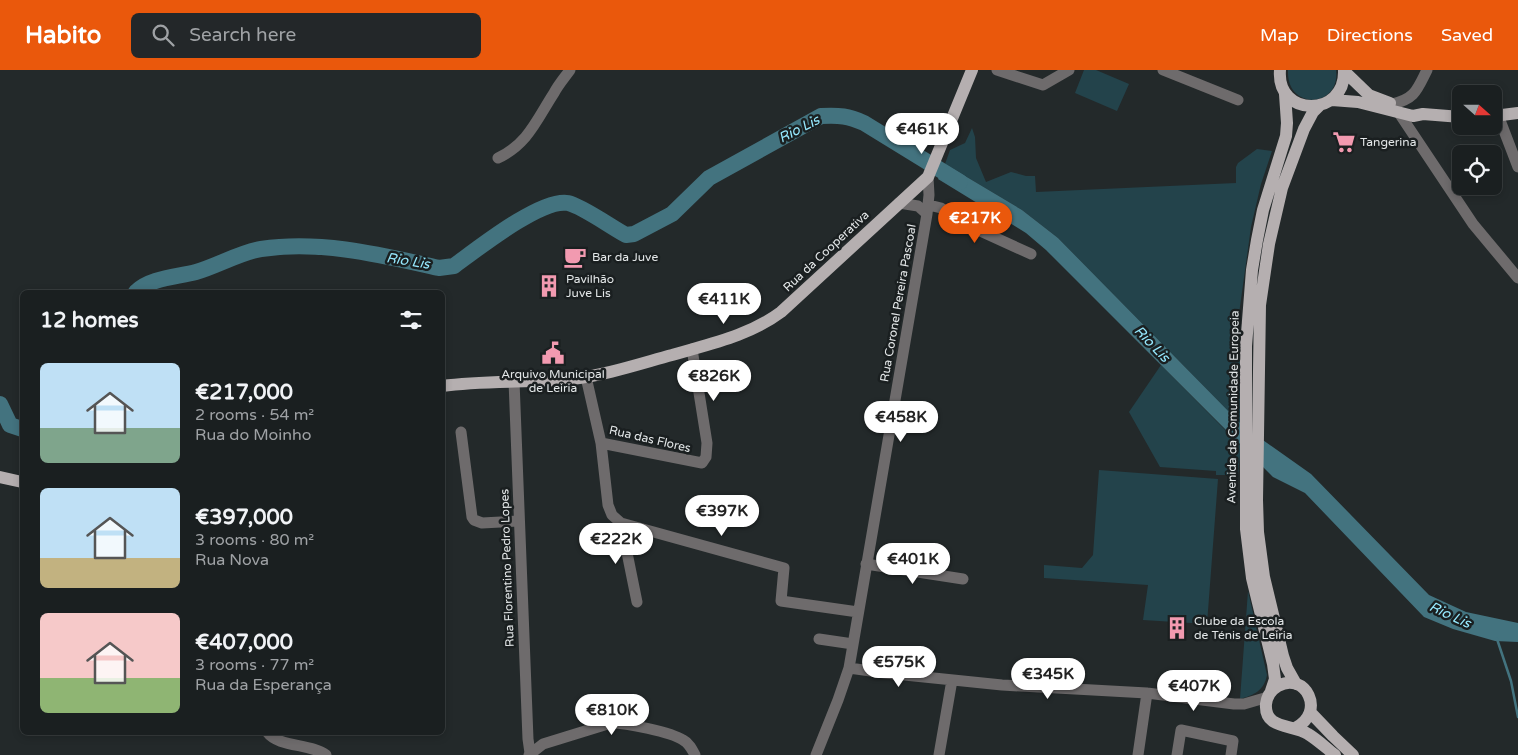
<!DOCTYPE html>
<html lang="en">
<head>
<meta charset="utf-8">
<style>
  body { margin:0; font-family:"Varela Round",sans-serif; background:#232729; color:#f1f3f6; height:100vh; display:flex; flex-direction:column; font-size:19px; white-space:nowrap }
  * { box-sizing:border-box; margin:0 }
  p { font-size:16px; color:#9fa2a5 }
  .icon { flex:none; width:28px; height:28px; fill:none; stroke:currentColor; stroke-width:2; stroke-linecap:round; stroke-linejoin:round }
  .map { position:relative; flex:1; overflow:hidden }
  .sheet { position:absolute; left:20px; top:220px; width:425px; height:445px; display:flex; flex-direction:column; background:#1a1f20; border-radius:8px; box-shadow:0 2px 8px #0003,0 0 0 1px #383d3e }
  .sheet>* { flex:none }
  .needle { width:32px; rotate:111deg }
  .buttons { position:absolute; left:1452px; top:15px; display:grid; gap:10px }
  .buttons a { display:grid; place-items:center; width:50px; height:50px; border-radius:8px; background:#1a1f20; box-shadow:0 2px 8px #0003,0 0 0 1px #383d3e; font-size:25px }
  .price { position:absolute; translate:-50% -42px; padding:0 11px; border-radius:18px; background:#fff; color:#222; font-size:16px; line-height:32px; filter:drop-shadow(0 1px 2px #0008) }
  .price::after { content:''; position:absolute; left:50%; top:30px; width:15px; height:11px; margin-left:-8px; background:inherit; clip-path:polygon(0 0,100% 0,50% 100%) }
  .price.active { background:#ea580c; color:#fff }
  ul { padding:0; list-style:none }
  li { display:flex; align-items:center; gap:15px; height:125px; padding:0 20px }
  li span { display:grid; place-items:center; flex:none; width:140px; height:100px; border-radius:8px; color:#555 }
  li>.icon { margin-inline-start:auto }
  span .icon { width:60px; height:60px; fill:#fffc; stroke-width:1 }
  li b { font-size:21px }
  h2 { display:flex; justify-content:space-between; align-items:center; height:60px; padding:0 20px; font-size:21px }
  header { display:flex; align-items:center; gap:30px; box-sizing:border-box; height:70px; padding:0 25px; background:#ea580c; color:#fff }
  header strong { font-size:24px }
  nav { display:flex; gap:28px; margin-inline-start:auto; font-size:18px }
  .search { width:350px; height:45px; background:#232729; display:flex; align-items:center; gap:12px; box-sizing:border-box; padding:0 18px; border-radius:8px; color:#9fa2a5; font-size:19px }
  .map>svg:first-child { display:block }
</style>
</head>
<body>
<header>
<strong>Habito</strong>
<div class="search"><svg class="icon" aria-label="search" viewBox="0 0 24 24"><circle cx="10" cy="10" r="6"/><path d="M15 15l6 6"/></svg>Search here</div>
<nav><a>Map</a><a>Directions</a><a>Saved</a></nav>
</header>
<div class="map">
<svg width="1518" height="685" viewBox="0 0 1518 685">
  <rect width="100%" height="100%" fill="#23292a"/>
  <path fill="#23434b" d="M1084,0H1096L1129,14L1117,41L1075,23Z
    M1288,0H1336C1341,38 1286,41 1288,0Z
    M972,58L975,67L976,88L986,112L1011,102L1026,106H1035L1036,122L1236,113V97L1238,93L1257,79L1272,81L1261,114L1251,157L1238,251L1243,356L1058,168L1022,140L945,94L950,80L965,73Z
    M1161,295L1241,376L1238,405H1216V401L1160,397L1129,342Z
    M1099,400L1218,409L1207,554L1143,550L1148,515L1044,508V495L1082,498L1093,485Z
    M1248,521L1267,605C1264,621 1254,625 1240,629Z"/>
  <path fill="#43737f" d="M945,94L1022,140L1058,168L1243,356L1311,404L1429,525L1466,542L1518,553V572L1495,571L1453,559L1424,547L1305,423L1273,407L1046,180L1026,163L938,109Z"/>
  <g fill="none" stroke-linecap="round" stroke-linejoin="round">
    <path stroke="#43737f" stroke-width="2.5" d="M1497,569L1511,611L1518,647"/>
    <path stroke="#43737f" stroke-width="16" d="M136,222C150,208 177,207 196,202C217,196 241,182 261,179C321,170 381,185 439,198L454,196C476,180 541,128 568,133C582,136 611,157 626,165L634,164L672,144L709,108L821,46C840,45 848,46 864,53L960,112
      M0,334L10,355L22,359"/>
    <path stroke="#6e6b6c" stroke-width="11" d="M997,0L1043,15L1069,0
      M1163,0L1238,30
      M1392,34C1415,29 1417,20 1427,0
      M1399,43L1473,154L1518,208
      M1498,45L1518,97
      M498,88C528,74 537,49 554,23C558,15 565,7 570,0
      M899,133L918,136L927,144
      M929,135L941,138L965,154L1031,184
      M586,307L601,373L702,393L706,387L707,373L692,279
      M514,311L528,669L530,683
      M461,362L472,447L474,450L482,453L519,451
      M601,373L608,435L612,445L621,453L784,498L781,531L858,542
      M621,453L637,532
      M866,494L963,509
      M819,569L853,574
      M849,598L885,603L1002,615L1147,623L1234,634H1244L1268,627
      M267,662C279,678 310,673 326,685
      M529,685L543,674L611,653C626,653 671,662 683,670C689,673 692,679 695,685
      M816,685L838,630L849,598L927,144L929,125L928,107
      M939,685L952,610
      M1138,685L1147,623
      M1177,685L1181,660L1233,671L1231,685"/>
    <path stroke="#b5afb0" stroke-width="12" d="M1280,0C1276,48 1346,48 1344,0
      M1344,1L1369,25L1390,33
      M1332,30L1358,32L1413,46L1423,44L1461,47
      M1494,46L1518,43
      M442,316C485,310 529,313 572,309C606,305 639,294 672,285C709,274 749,266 781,242L928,107L972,0
      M0,407L22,412
      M1296,614L1287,598L1283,586L1264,507L1258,462L1257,430L1260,235L1269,174L1282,118L1304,59L1313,42L1319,36
      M1271,621L1275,609L1273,594L1252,508L1246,459V276L1252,200L1257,170L1263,140L1286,66L1287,53L1285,24
      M1310,642L1333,666L1353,685
      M1295,658C1327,642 1305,601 1278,616C1271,620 1267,626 1266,634C1264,660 1293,654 1308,664C1318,670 1326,678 1335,685"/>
  </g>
  <defs>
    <symbol id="supermarket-bare" viewBox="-9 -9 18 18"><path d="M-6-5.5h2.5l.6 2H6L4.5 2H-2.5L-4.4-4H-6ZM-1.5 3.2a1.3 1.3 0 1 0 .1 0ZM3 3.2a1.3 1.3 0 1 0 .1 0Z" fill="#f29ab0" stroke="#1a1f20" stroke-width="2.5" paint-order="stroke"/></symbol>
    <symbol id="cafe-bare" viewBox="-9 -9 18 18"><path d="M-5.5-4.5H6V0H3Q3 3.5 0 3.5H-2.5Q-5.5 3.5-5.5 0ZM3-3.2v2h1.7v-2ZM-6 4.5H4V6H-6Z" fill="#f29ab0" stroke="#1a1f20" stroke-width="2.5" paint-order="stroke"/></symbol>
    <symbol id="building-bare" viewBox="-9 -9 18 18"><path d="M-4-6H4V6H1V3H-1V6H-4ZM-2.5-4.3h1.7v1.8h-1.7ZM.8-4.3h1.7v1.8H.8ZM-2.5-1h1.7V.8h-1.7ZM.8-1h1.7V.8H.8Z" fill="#f29ab0" stroke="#1a1f20" stroke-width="2.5" paint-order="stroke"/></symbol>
    <symbol id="civic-bare" viewBox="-9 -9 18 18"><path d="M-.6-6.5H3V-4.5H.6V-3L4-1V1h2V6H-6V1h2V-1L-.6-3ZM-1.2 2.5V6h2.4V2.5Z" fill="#f29ab0" stroke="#1a1f20" stroke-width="2.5" paint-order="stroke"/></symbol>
  </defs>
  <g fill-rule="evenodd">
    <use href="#supermarket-bare" x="1328" y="56" width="32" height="32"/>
    <use href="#cafe-bare" x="559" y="171" width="32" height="32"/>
    <use href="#building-bare" x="533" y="200" width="32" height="32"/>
    <use href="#civic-bare" x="537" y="267" width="32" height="32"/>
    <use href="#building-bare" x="1161" y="542" width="32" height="32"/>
  </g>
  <g text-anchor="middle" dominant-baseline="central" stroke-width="5" stroke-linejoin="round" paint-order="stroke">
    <g font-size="12" fill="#e3e7e8" stroke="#1a1f20" text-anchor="start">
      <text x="1360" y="72">Tangerina</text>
      <text x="592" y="187">Bar da Juve</text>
      <text x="566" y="209">Pavilhão<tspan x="566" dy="14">Juve Lis</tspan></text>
      <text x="553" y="304" text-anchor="middle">Arquivo Municipal<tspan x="553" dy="14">de Leiria</tspan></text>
      <text x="1194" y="551">Clube da Escola<tspan x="1194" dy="14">de Ténis de Leiria</tspan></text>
    </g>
    <g font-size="12" fill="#e3e7e8" stroke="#1a1f20">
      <text transform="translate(826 181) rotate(-43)">Rua da Cooperativa</text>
      <text transform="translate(898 233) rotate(-80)">Rua Coronel Pereira Pascoal</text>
      <text transform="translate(1233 337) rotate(-89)">Avenida da Comunidade Europeia</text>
      <text transform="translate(650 369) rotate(13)">Rua das Flores</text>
      <text transform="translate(507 498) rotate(-92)">Rua Florentino Pedro Lopes</text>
    </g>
    <g font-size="14" font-style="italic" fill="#96e9fe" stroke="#1a1f20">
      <text transform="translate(799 59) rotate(-27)">Rio Lis</text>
      <text transform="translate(408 191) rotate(9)">Rio Lis</text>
      <text transform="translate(1152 274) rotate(46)">Rio Lis</text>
      <text transform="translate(1450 545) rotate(25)">Rio Lis</text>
    </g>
  </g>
</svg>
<div class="buttons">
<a><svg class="needle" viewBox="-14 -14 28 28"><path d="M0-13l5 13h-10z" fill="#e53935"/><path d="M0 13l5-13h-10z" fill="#9fa2a5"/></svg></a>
<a><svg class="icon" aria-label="locate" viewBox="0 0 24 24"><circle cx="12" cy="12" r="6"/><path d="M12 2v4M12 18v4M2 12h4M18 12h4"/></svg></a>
</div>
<b class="price" style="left:922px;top:85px">€461K</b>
<b class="price active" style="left:975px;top:174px">€217K</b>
<b class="price" style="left:724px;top:255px">€411K</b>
<b class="price" style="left:714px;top:332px">€826K</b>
<b class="price" style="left:901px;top:373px">€458K</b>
<b class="price" style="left:722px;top:467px">€397K</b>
<b class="price" style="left:616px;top:495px">€222K</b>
<b class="price" style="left:913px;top:515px">€401K</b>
<b class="price" style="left:899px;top:618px">€575K</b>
<b class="price" style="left:1048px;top:630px">€345K</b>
<b class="price" style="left:1194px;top:642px">€407K</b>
<b class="price" style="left:612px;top:666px">€810K</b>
<section class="sheet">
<h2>12 homes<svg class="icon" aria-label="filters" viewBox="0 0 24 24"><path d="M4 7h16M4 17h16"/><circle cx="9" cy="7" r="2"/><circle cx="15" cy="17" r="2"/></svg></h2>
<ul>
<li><span style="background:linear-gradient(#bfe0f5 65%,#7fa58c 0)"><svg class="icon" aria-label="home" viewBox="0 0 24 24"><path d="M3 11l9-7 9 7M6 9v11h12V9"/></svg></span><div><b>€217,000</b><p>2 rooms · 54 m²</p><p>Rua do Moinho</p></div></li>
<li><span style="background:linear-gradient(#bfe0f5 70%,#c2b280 0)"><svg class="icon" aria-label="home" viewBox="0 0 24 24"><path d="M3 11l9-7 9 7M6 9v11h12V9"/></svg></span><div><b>€397,000</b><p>3 rooms · 80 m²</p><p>Rua Nova</p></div></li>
<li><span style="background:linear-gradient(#f6c9c9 65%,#8fb573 0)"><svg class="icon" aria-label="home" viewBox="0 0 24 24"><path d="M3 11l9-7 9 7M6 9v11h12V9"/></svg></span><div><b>€407,000</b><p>3 rooms · 77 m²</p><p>Rua da Esperança</p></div></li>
</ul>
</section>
</div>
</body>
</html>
